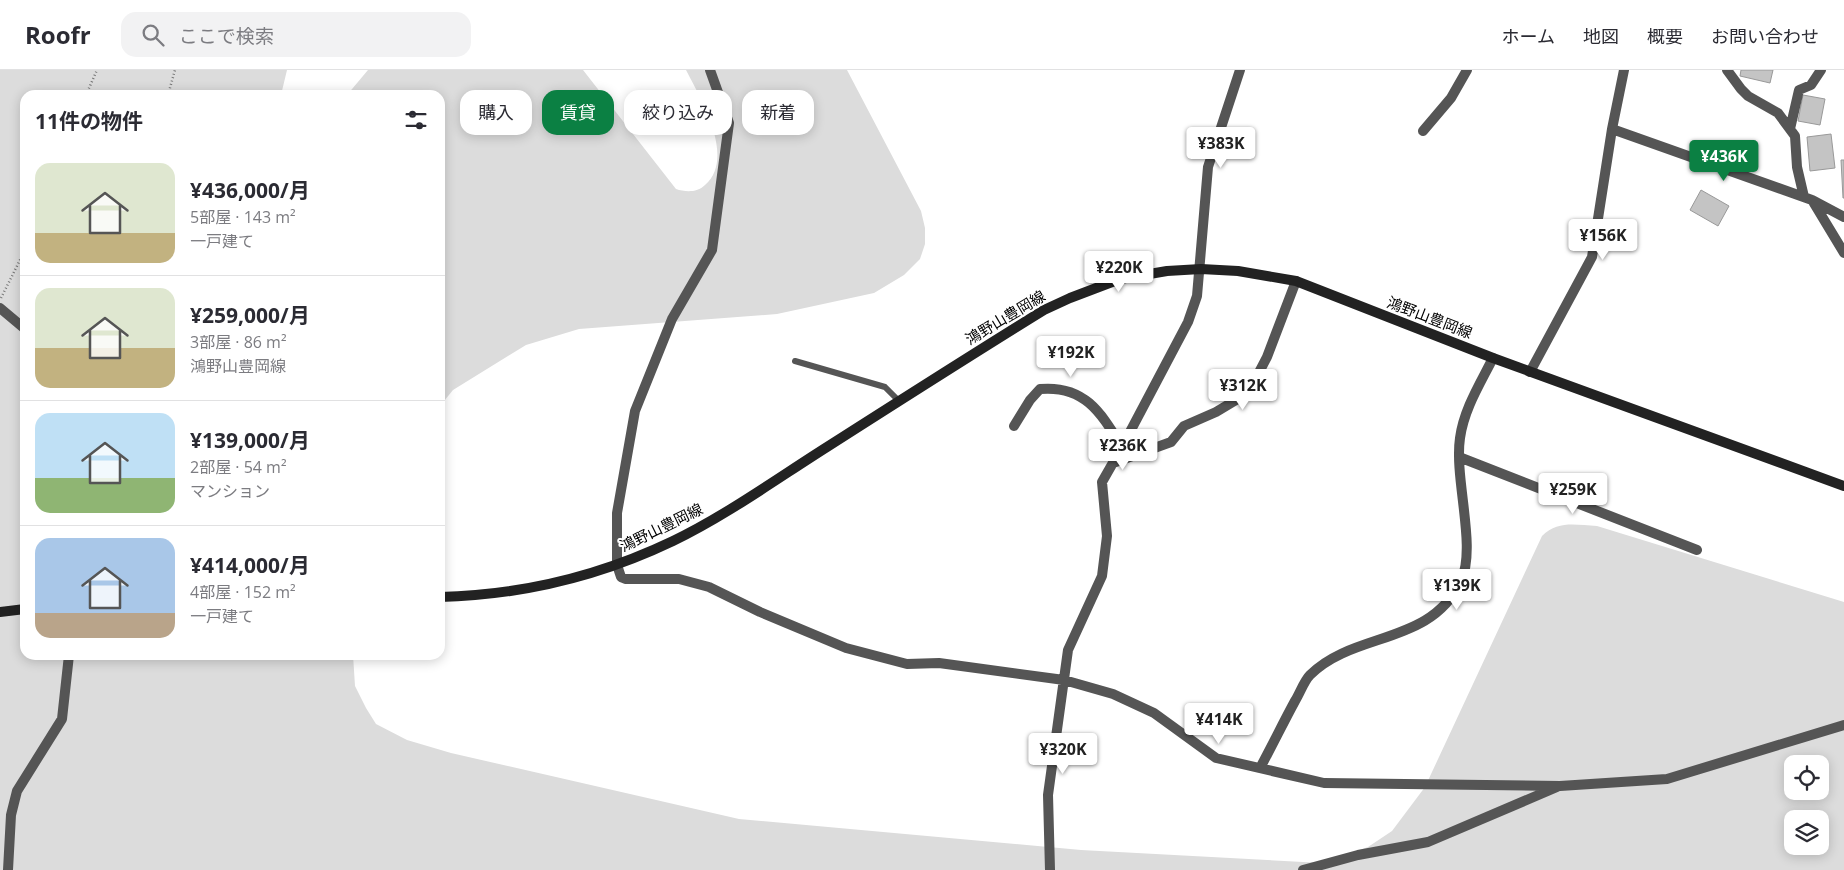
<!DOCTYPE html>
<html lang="ja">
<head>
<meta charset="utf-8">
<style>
  body { margin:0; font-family:"Open Sans","Noto Sans JP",sans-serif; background:#f2f2f3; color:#2b2b33; height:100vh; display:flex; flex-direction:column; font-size:19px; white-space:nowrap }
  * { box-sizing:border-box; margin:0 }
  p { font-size:16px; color:#7c7c81 }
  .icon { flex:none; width:28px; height:28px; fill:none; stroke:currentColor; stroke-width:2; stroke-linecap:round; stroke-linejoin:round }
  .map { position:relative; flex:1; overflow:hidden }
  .panel { position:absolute; left:20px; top:20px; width:425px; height:570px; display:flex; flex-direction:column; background:#fff; border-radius:15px; box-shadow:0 2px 12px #0003 }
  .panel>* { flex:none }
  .hud { position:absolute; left:460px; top:20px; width:475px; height:45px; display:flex; gap:10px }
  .buttons { position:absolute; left:1784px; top:685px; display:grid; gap:10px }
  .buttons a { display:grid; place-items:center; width:45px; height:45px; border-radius:10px; background:#fff; box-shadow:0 2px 12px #0003; font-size:25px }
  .price { position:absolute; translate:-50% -42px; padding:0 11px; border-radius:5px; background:#fff; color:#222; font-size:16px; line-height:32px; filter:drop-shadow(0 1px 2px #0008) }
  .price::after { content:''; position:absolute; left:50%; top:30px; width:15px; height:11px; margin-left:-8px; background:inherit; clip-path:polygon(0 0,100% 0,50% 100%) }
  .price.on { background:#0b8043; color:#fff }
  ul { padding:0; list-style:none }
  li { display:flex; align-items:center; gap:15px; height:125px; padding:0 15px }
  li+li { border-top:1px solid #e1e1e2 }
  li span { display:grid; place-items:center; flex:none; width:140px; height:100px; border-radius:15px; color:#555 }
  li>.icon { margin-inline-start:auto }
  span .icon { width:60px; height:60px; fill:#fffc; stroke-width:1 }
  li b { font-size:21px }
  h2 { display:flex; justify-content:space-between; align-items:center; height:60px; padding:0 15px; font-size:21px }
  .tag { padding:0 18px; border-radius:15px; background:#fff; box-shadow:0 2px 12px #0003; font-size:18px; line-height:45px }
  .tag.on { background:#0b8043; color:#fff }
  header { display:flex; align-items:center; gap:30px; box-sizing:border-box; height:70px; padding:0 25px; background:#fff; border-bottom:1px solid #e1e1e2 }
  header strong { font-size:24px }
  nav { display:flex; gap:28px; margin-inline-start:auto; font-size:18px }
  .search { width:350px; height:45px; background:#f2f2f3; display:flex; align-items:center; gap:12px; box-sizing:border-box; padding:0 18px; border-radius:15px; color:#7c7c81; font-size:19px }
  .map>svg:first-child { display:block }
</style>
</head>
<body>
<header>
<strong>Roofr</strong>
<div class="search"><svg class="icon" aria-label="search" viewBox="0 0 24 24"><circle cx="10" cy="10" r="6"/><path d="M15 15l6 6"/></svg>ここで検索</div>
<nav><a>ホーム</a><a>地図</a><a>概要</a><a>お問い合わせ</a></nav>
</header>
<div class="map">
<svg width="1844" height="800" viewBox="0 0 1844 800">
  <rect width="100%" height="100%" fill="#fff"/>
  <path fill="#dcdcdc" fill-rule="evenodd" d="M0,0H287L281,25H25V585H353L355,616L366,638L376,654L407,670L451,683L739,749L1081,780L1322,793L1368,777L1392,761L1425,717L1542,466C1558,450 1576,455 1597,456L1844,532V800H0ZM1792,694H1820V721H1792ZM1792,749H1820V776H1792Z
    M368,0H583L676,119C685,122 697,123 705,115C736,88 701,29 686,0H847L921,141L925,158V174L920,189L904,205L874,223L777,244L579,259L526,275L453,320L440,336V25H347Z"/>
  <path fill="#c4c4c4" stroke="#999" d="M1741,0H1773L1770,13L1740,6Z
    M1803,25L1825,29L1820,55L1798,51Z
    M1831,64L1835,98L1810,101L1807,67Z
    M1841,90H1844V128H1843Z
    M1701,120L1729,136L1718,156L1690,140Z"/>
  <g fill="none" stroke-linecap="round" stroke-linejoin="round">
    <path stroke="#777" stroke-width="2.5" stroke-dasharray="1 2.5" stroke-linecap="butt" d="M86,25L97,0
      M168,25L175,0
      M1,228L25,180"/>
    <path stroke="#555" stroke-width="6" d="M795,291L885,317L899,331"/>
    <path stroke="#555" stroke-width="10" d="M710,0L729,53L712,180L672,249L635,341L617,443V495L621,507L626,509H679L709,517L760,542L846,578L907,594L939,593L1064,610L1113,624L1154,643L1216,688L1324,713L1560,716L1667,709L1844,655
      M1727,0L1741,19L1748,26L1778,43L1795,66L1797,97L1804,127
      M1612,59L1812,130L1844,147
      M1790,59L1799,20L1811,15L1821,0
      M1423,61L1451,28L1467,0
      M1812,130L1844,183
      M0,238L25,259
      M1530,302L1592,187L1612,59L1624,0
      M1014,356L1030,330L1040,319C1085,315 1101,343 1122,377
      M1459,387L1697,480
      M1113,393L1171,372L1184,356L1216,342L1241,327L1255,310L1267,287L1296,211
      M1260,698C1272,676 1283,653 1295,631C1300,623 1304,611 1310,605C1354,561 1430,576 1461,511C1477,477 1454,409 1460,368C1464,339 1480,314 1493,288
      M8,800L11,745L17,721L62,649L69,585
      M1050,800L1048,725L1068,580L1102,506L1107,466L1102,412L1122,377L1188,252L1197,226L1208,97L1240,0
      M1303,800L1358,785L1428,772L1557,717"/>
    <path stroke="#222" stroke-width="10" d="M440,527C521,525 600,506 673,471C725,446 778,408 827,377C899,331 971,285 1044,240L1070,228L1120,209L1167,201L1201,199L1238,201L1296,211L1493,288L1844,416
      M0,542L25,539"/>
  </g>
  <g text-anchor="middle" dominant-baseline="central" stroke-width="4" stroke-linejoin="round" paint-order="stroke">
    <g font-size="15" fill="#000" stroke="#fff">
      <text transform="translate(1005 247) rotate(-31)">鴻野山豊岡線</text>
      <text transform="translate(1430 247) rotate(21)">鴻野山豊岡線</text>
      <text transform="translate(661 457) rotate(-26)">鴻野山豊岡線</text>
    </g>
  </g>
</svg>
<div class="buttons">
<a><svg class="icon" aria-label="locate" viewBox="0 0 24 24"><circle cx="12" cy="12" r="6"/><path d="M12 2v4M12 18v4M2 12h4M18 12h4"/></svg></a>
<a><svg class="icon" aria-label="layers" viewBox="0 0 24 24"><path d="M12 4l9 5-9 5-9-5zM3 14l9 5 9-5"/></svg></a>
</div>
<b class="price" style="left:1221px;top:99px">¥383K</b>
<b class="price on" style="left:1724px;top:112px">¥436K</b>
<b class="price" style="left:1603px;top:191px">¥156K</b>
<b class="price" style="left:1119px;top:223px">¥220K</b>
<b class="price" style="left:1071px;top:308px">¥192K</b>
<b class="price" style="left:1243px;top:341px">¥312K</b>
<b class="price" style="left:1123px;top:401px">¥236K</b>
<b class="price" style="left:1573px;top:445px">¥259K</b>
<b class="price" style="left:1457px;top:541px">¥139K</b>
<b class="price" style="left:1219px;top:675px">¥414K</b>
<b class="price" style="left:1063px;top:705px">¥320K</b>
<div class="hud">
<a class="tag">購入</a>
<a class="tag on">賃貸</a>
<a class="tag">絞り込み</a>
<a class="tag">新着</a>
</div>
<section class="panel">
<h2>11件の物件<svg class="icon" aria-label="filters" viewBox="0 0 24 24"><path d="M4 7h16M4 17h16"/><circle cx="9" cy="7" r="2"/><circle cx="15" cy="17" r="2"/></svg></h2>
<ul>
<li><span style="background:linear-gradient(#dfe7d0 70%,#c2b280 0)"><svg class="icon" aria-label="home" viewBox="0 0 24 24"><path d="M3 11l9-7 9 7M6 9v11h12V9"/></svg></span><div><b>¥436,000/月</b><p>5部屋 · 143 m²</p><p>一戸建て</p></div></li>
<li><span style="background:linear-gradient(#dfe7d0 60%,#c2b280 0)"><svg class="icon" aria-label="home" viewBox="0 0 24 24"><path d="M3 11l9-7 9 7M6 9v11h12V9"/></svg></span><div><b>¥259,000/月</b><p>3部屋 · 86 m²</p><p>鴻野山豊岡線</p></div></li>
<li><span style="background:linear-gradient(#bfe0f5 65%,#8fb573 0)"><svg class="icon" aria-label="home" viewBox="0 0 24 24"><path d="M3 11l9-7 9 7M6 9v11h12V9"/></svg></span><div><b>¥139,000/月</b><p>2部屋 · 54 m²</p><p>マンション</p></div></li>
<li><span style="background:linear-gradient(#a9c7e8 75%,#b9a48a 0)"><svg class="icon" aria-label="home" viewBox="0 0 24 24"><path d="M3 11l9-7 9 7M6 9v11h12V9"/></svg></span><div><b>¥414,000/月</b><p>4部屋 · 152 m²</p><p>一戸建て</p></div></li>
</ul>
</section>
</div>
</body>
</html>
